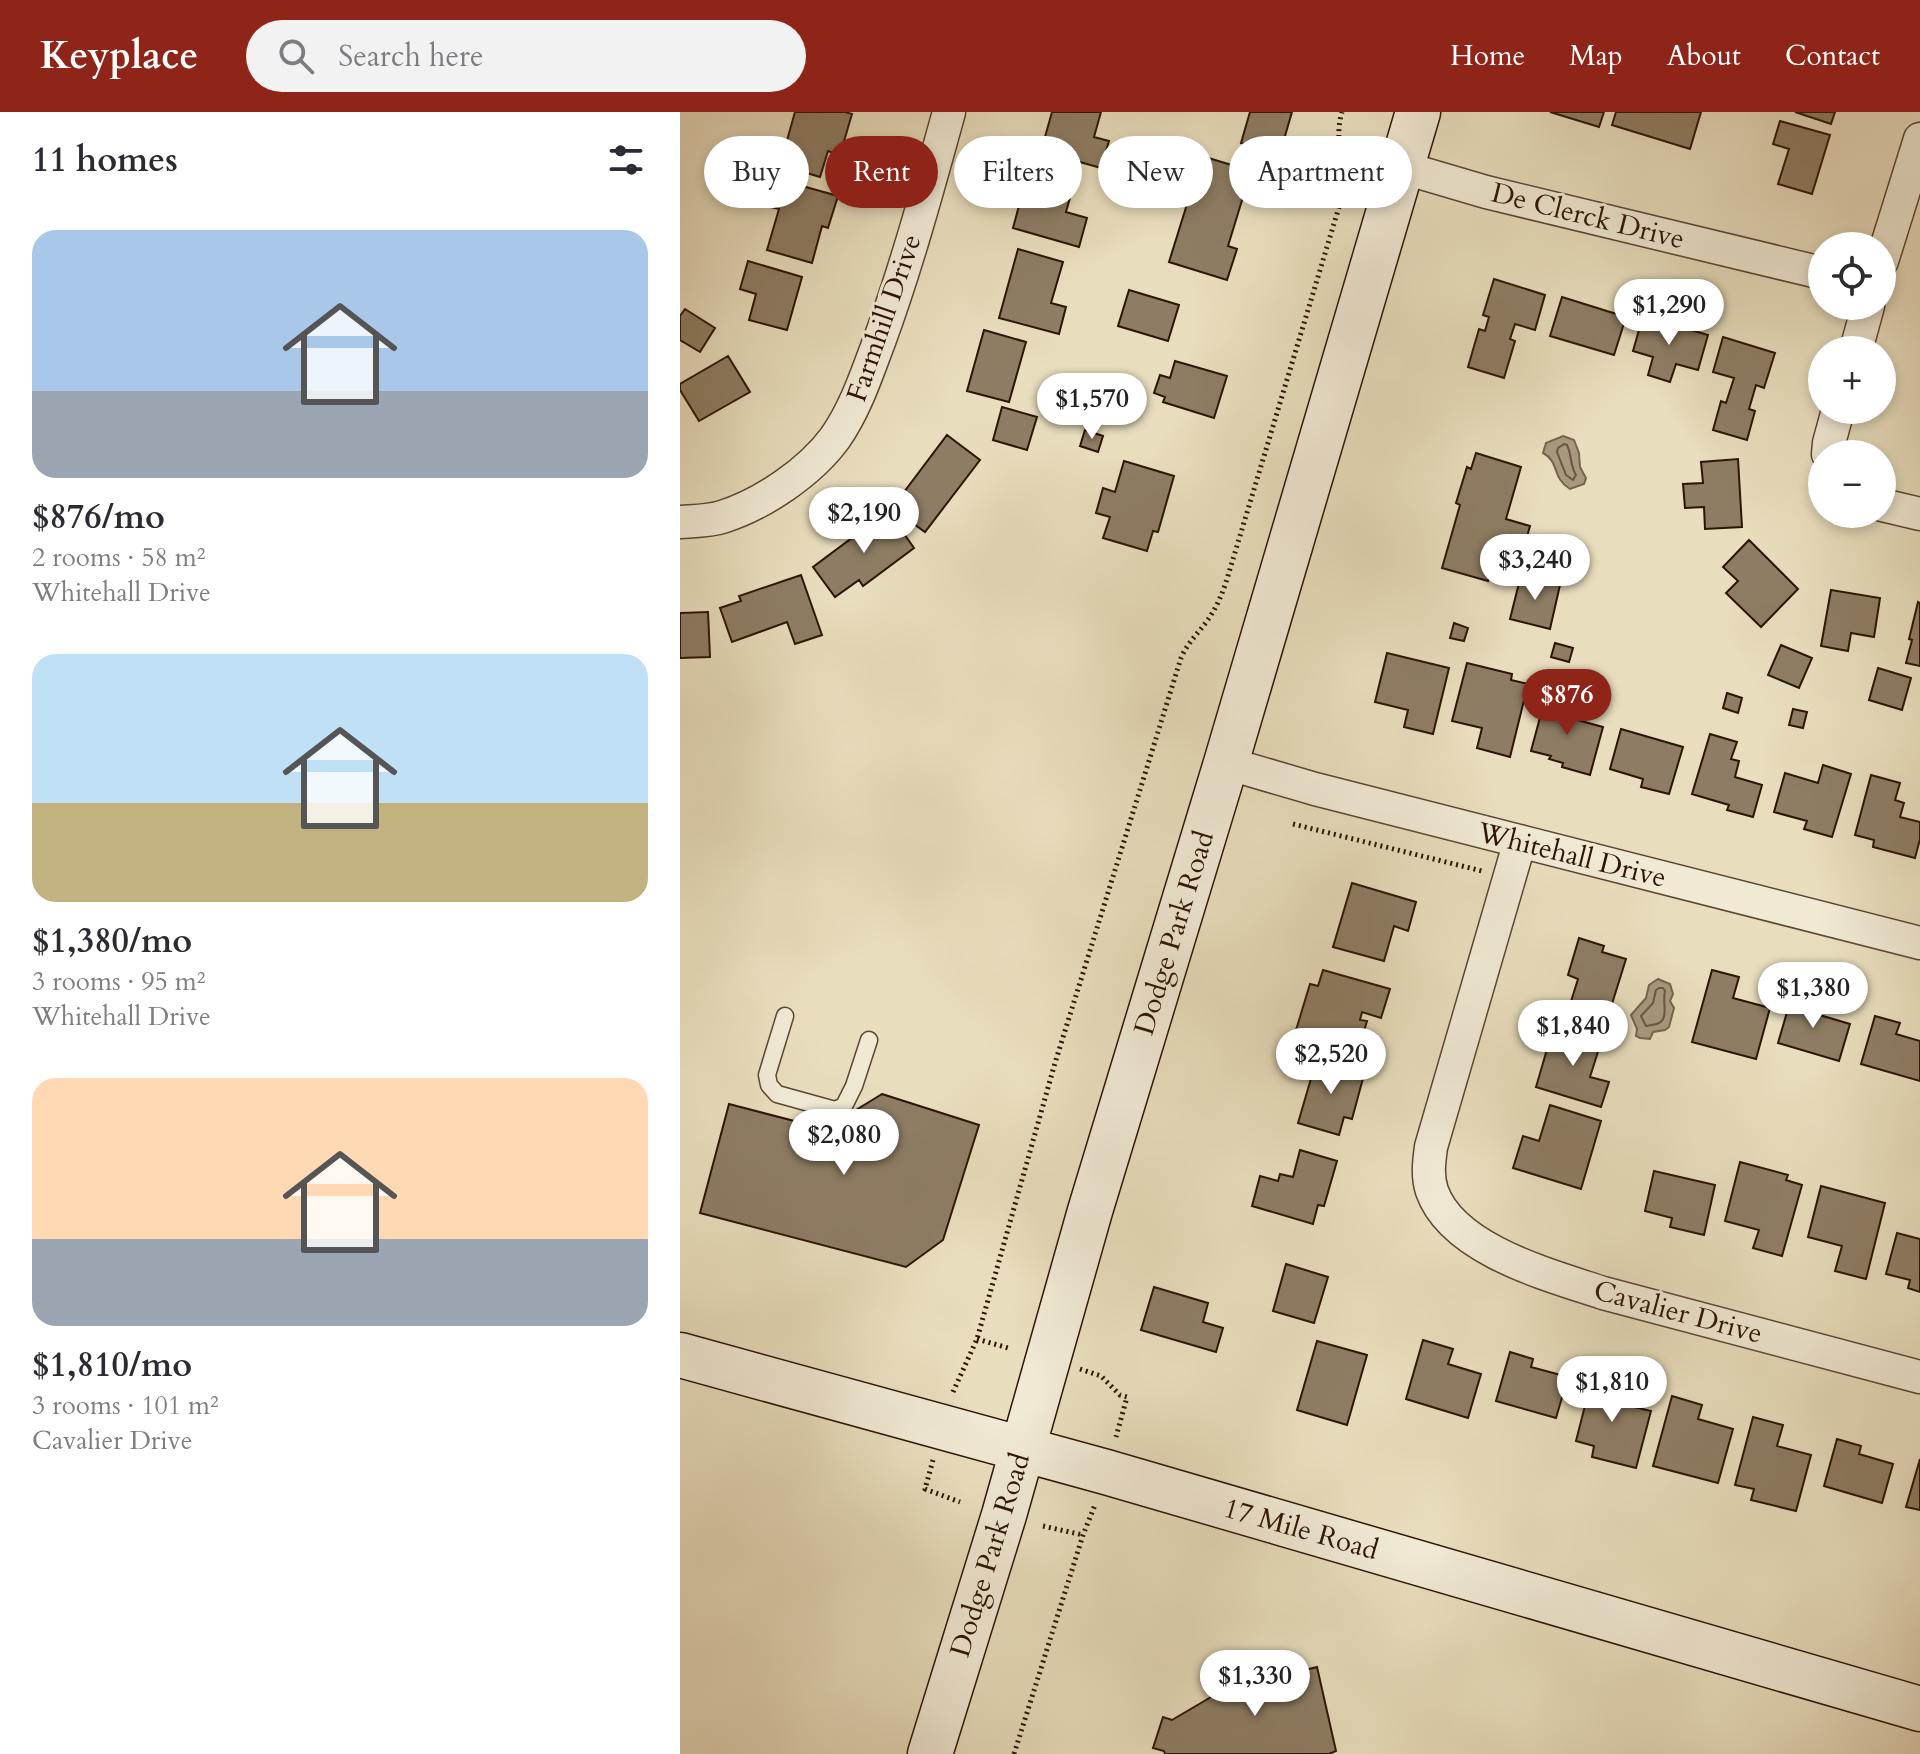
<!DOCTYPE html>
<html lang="en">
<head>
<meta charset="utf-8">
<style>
  body { margin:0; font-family:Cardo,serif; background:#f2f2f3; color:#2b2b33; height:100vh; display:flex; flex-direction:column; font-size:30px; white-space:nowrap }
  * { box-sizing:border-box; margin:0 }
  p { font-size:26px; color:#7c7c81 }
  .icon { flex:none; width:44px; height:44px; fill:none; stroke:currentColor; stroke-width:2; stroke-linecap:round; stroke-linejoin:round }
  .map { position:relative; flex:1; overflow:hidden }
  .details { display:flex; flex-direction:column; background:#fff; width:680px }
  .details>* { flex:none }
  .guide { position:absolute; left:24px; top:24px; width:760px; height:72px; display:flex; gap:16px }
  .controls { position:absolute; left:1128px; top:120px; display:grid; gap:16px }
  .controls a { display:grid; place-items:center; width:88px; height:88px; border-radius:50%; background:#fff; box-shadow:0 4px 12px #0003; font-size:40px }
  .price { position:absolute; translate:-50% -68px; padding:0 18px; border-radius:28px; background:#fff; color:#222; font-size:26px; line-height:52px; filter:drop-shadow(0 2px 4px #0008) }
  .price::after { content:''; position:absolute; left:50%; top:48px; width:24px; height:18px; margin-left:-12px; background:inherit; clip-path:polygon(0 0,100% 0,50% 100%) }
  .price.active { background:#8f2418; color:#fff }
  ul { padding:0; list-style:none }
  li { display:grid; align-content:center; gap:16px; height:424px; padding:0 32px }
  li span { display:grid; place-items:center; height:248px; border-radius:24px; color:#555 }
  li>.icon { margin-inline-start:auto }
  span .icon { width:144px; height:144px; fill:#fffc; stroke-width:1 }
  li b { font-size:34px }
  h2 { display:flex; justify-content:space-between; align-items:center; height:96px; padding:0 32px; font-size:34px }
  .chip { padding:0 28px; border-radius:36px; background:#fff; box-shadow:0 4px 12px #0003; font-size:28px; line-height:72px }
  .chip.active { background:#8f2418; color:#fff }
  header { display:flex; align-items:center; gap:48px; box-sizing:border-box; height:112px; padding:0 40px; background:#8f2418; color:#fff }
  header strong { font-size:38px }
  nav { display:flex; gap:44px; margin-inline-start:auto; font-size:28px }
  .search { width:560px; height:72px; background:#f2f2f3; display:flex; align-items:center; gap:20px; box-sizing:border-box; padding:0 28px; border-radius:44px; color:#7c7c81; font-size:30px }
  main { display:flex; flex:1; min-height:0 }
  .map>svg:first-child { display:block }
</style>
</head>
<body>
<header>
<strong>Keyplace</strong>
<div class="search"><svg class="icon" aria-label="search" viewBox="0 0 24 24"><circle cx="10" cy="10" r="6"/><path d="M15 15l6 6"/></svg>Search here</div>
<nav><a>Home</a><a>Map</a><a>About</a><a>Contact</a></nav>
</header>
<main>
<section class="details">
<h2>11 homes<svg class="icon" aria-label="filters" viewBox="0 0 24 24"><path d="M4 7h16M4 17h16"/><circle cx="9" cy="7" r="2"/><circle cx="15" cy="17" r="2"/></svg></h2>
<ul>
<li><span style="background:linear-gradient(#a9c7e8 65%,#9aa5b1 0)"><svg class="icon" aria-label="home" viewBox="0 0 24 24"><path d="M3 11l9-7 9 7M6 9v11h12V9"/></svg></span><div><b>$876/mo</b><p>2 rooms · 58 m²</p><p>Whitehall Drive</p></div></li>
<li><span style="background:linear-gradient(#bfe0f5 60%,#c2b280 0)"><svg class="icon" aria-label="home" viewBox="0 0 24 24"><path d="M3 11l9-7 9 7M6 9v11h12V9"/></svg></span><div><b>$1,380/mo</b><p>3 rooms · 95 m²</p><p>Whitehall Drive</p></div></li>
<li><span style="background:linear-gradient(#ffd9b3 65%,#9aa5b1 0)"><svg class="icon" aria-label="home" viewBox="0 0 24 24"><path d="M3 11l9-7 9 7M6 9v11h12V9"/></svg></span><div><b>$1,810/mo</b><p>3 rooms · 101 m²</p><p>Cavalier Drive</p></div></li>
</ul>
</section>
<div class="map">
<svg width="1240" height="1642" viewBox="0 0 1240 1642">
  <rect width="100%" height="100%" fill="#e8ddbd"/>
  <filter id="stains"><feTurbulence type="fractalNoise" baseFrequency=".0025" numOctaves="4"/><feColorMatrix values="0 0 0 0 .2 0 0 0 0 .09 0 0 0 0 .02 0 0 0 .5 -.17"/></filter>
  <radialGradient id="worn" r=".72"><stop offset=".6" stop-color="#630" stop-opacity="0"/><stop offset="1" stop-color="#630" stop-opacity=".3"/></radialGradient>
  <path fill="#a8997e" stroke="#77644d" stroke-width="2" d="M883,324L894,328L899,341L900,355L906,366L904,372L890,377C871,365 880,350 863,341L866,331Z
    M978,867L990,872L993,882L990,889L994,896L989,915L985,918L973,920L970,927L960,926L956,924L957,917L951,903L966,886L969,873Z"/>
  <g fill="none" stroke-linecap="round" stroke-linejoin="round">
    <path stroke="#6a5640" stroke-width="2" d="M884,332L887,333C892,343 890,354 896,363L893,368L886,363L877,340L878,336Z
      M979,876H983L985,879C982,889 989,906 979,911C975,913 970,913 966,914L961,904L973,891L976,878Z"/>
  </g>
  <path fill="#8e7d64" stroke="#2d1403" stroke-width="2" d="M115,0H165L172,2L160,43L148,39L140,65L100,53Z
    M372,0H421L414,25L429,29L421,56L361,39Z
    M570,0H612L600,41L561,31Z
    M870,0H924L919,15Z
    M936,0H1021L1010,37L932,13Z
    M1115,0H1155L1151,12Z
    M1100,9L1150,23L1132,82L1098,72L1109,37L1093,32Z
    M522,44L571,59L548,134L557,137L547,168L489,150Z
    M351,49L397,61L386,100L407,106L399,135L333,116Z
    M90,65L158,84L148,116L142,114L132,151L87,138L99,97L82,93Z
    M338,137L383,150L371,191L386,195L379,222L319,206Z
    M68,149L122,165L107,218L69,208L76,182L60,177Z
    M814,167L865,183L855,218L835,212L830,227L835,229L824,266L788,255L799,217L805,219L809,205L803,203Z
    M449,178L499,193L488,229L438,214Z
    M882,185L946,205L934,243L870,224Z
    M5,197L35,216L20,240L0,228V204Z
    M963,204L1028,223L1018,258L996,252L990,270L968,263L973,245L953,239Z
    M304,218L346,230L329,290L287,279Z
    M1043,225L1095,241L1084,276L1076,273L1069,297L1075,299L1067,328L1033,318L1041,289L1046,291L1054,266L1033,260Z
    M48,244L70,280L19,309L0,278V272Z
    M495,249L547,264L534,306L483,290L485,285L474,281L480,263L490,266Z
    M322,295L357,305L347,338L313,328Z
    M405,318L423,324L418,340L400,334Z
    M267,323L300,348L245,420L212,396Z
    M796,341L841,355L826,407L850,414L841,446L817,438L808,469L762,456L780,393L776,391L787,355L791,357Z
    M1058,347L1062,415L1025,417L1024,395L1005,396L1003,372L1023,371L1021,350Z
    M444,349L494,364L478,420L473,419L467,439L423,426L430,405L416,401L423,376L435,380Z
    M208,399L234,436L183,474L179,468L155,485L133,455Z
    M1069,428L1118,477L1081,515L1046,481L1058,469L1043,455Z
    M121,463L142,523L115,532L107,510L52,530L40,496L61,489L59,484Z
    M841,463L880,473L870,517L830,507Z
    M1151,478L1200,486L1194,525L1171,521L1168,539L1141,534Z
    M1238,490L1240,491V554L1226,551L1232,528L1229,527Z
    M28,500L30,545L0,546V501Z
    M774,511L788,516L784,529L770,526Z
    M875,531L893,536L889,550L871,545Z
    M1101,533L1132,546L1119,576L1088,563Z
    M707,541L769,556L753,622L724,615L728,598L695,590Z
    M787,551L832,562L831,568L848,572L830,645L797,636L802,616L772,609Z
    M1198,556L1231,566L1222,598L1189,588Z
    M1047,581L1062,586L1058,601L1043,596Z
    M879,582L899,588L894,607L923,615L910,663L882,655L883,651L869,647L871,644L851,639L862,598L874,602Z
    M1113,597L1127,600L1123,616L1109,613Z
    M941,617L1003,635L989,682L961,675L963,667L930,657Z
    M1030,622L1057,630L1051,647L1059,649L1055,665L1082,673L1073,705L1047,698L1049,693L1012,682Z
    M1143,653L1171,662L1152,725L1124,717L1127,709L1094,700L1105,661L1138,671Z
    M1191,663L1220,671L1215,688L1224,691L1220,705L1240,710V727L1235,746L1193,735L1194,728L1175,723Z
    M672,771L736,790L728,819L714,814L704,849L653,835Z
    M899,826L924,834L922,840L946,847L926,911L888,899L898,867L888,863Z
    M643,858L710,877L701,906L682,900L680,908L687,909L679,936L616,918L630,872L638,874Z
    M1032,858L1059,865L1053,886L1090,896L1076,947L1012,930Z
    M1112,883L1137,890L1133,901L1170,912L1159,949L1098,931Z
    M1195,904L1220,911L1216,922L1240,929V969L1181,952Z
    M881,914L922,927L910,965L929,970L921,995L856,975L870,927L876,929Z
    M637,946L685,959L672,1007L664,1005L659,1023L618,1011Z
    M202,982L299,1013L263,1128L226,1155L20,1101L49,992L145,1017Z
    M870,993L921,1009L901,1077L833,1056L843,1024L859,1029Z
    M620,1038L657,1049L644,1094L638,1093L633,1112L572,1094L580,1064L598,1069L600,1062L613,1065Z
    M1060,1050L1108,1063L1106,1068L1122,1073L1102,1144L1073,1136L1079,1118L1045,1109Z
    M974,1059L1035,1073L1024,1123L990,1115L992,1106L965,1099Z
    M1141,1074L1205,1091L1186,1167L1155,1159L1162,1134L1128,1125Z
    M1217,1121L1240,1127V1180L1228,1176L1230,1168L1206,1162Z
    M606,1152L648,1165L634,1211L593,1199Z
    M474,1175L528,1191L523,1210L543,1216L536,1240L461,1218Z
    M743,1228L773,1237L768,1252L801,1262L788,1306L726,1287Z
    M637,1229L687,1243L667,1313L617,1298Z
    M830,1240L853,1247L851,1255L888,1265L876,1306L816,1289Z
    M913,1262L943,1269L937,1291L971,1299L956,1356L912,1345L914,1334L896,1329Z
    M992,1284L1022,1293L1018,1307L1053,1317L1038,1371L973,1354Z
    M1073,1305L1103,1313L1097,1334L1131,1343L1116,1399L1071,1388L1074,1377L1055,1373Z
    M1157,1327L1181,1334L1179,1342L1213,1352L1202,1391L1144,1374Z
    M1240,1347V1398L1226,1395Z
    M599,1545L609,1562L637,1555L656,1639L649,1642H485L484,1639L473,1636L483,1605L492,1608Z"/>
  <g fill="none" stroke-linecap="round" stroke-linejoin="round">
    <defs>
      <path id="lane" d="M105,904L87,963L89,973L97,982L155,998L164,994L174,974L189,928"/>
      <path id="street" d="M721,55L806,80L1142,161
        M1202,149L1240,27
        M1176,238L1188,194
        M1148,342L1149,331L1158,298
        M1202,393L1240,402
        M0,410C13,409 30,409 42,405C83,392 130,360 155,326C176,296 187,261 200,227C227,153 248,76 269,0
        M546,651L635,677L1240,831
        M840,729L751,1035C749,1050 747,1064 752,1079C773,1138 869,1163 923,1181L1240,1265"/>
      <path id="secondary" d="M0,1243L426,1360L1240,1597
        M250,1642L324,1403L410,1099L546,651L738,0"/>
    </defs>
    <use href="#lane" stroke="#5c4632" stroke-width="19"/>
    <use href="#street" stroke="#5c4632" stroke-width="35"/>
    <use href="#secondary" stroke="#2d1403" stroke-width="47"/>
    <path stroke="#2d1403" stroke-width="5" stroke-dasharray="2 4" stroke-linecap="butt" d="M613,712L802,759
      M297,1227L328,1236
      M400,1257L421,1264L440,1283L447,1285L436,1325
      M273,1280L297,1227L375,951L501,546C508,529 522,518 531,503C538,492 543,480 547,467L659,95C661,82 663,70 662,57C660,37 656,20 662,0
      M253,1348L245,1377L280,1390
      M363,1414L403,1423
      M334,1642L403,1423L415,1393"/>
    <use href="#lane" stroke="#f0e9d4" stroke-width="16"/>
    <use href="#street" stroke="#f0e9d4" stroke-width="32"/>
    <use href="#secondary" stroke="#f0e9d4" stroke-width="44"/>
  </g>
  <g text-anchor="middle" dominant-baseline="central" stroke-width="6" stroke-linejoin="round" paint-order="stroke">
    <g font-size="28" fill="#2d1403" stroke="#f0e9d4">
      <text transform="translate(908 104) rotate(14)">De Clerck Drive</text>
      <text transform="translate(204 206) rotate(-71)">Farmhill Drive</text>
      <text transform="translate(892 743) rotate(14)">Whitehall Drive</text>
      <text transform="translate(494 821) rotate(-73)">Dodge Park Road</text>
      <text transform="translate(998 1200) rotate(15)">Cavalier Drive</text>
      <text transform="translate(621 1417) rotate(16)">17 Mile Road</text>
      <text transform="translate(310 1443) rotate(-73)">Dodge Park Road</text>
    </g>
  </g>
  <rect width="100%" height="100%" filter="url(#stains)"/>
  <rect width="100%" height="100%" fill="url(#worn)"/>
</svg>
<div class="controls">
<a><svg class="icon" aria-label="locate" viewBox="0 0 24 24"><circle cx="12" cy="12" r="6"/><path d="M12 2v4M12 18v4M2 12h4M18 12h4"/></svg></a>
<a>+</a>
<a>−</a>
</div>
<b class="price" style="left:989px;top:235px">$1,290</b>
<b class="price" style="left:412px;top:329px">$1,570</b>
<b class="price" style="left:184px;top:443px">$2,190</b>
<b class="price" style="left:855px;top:490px">$3,240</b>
<b class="price active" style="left:887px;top:625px">$876</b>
<b class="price" style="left:1133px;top:918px">$1,380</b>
<b class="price" style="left:893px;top:956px">$1,840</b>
<b class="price" style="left:651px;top:984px">$2,520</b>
<b class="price" style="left:164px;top:1065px">$2,080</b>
<b class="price" style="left:932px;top:1312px">$1,810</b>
<b class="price" style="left:575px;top:1606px">$1,330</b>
<div class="guide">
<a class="chip">Buy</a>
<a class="chip active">Rent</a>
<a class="chip">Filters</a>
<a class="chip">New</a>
<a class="chip">Apartment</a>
</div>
</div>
</main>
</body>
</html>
